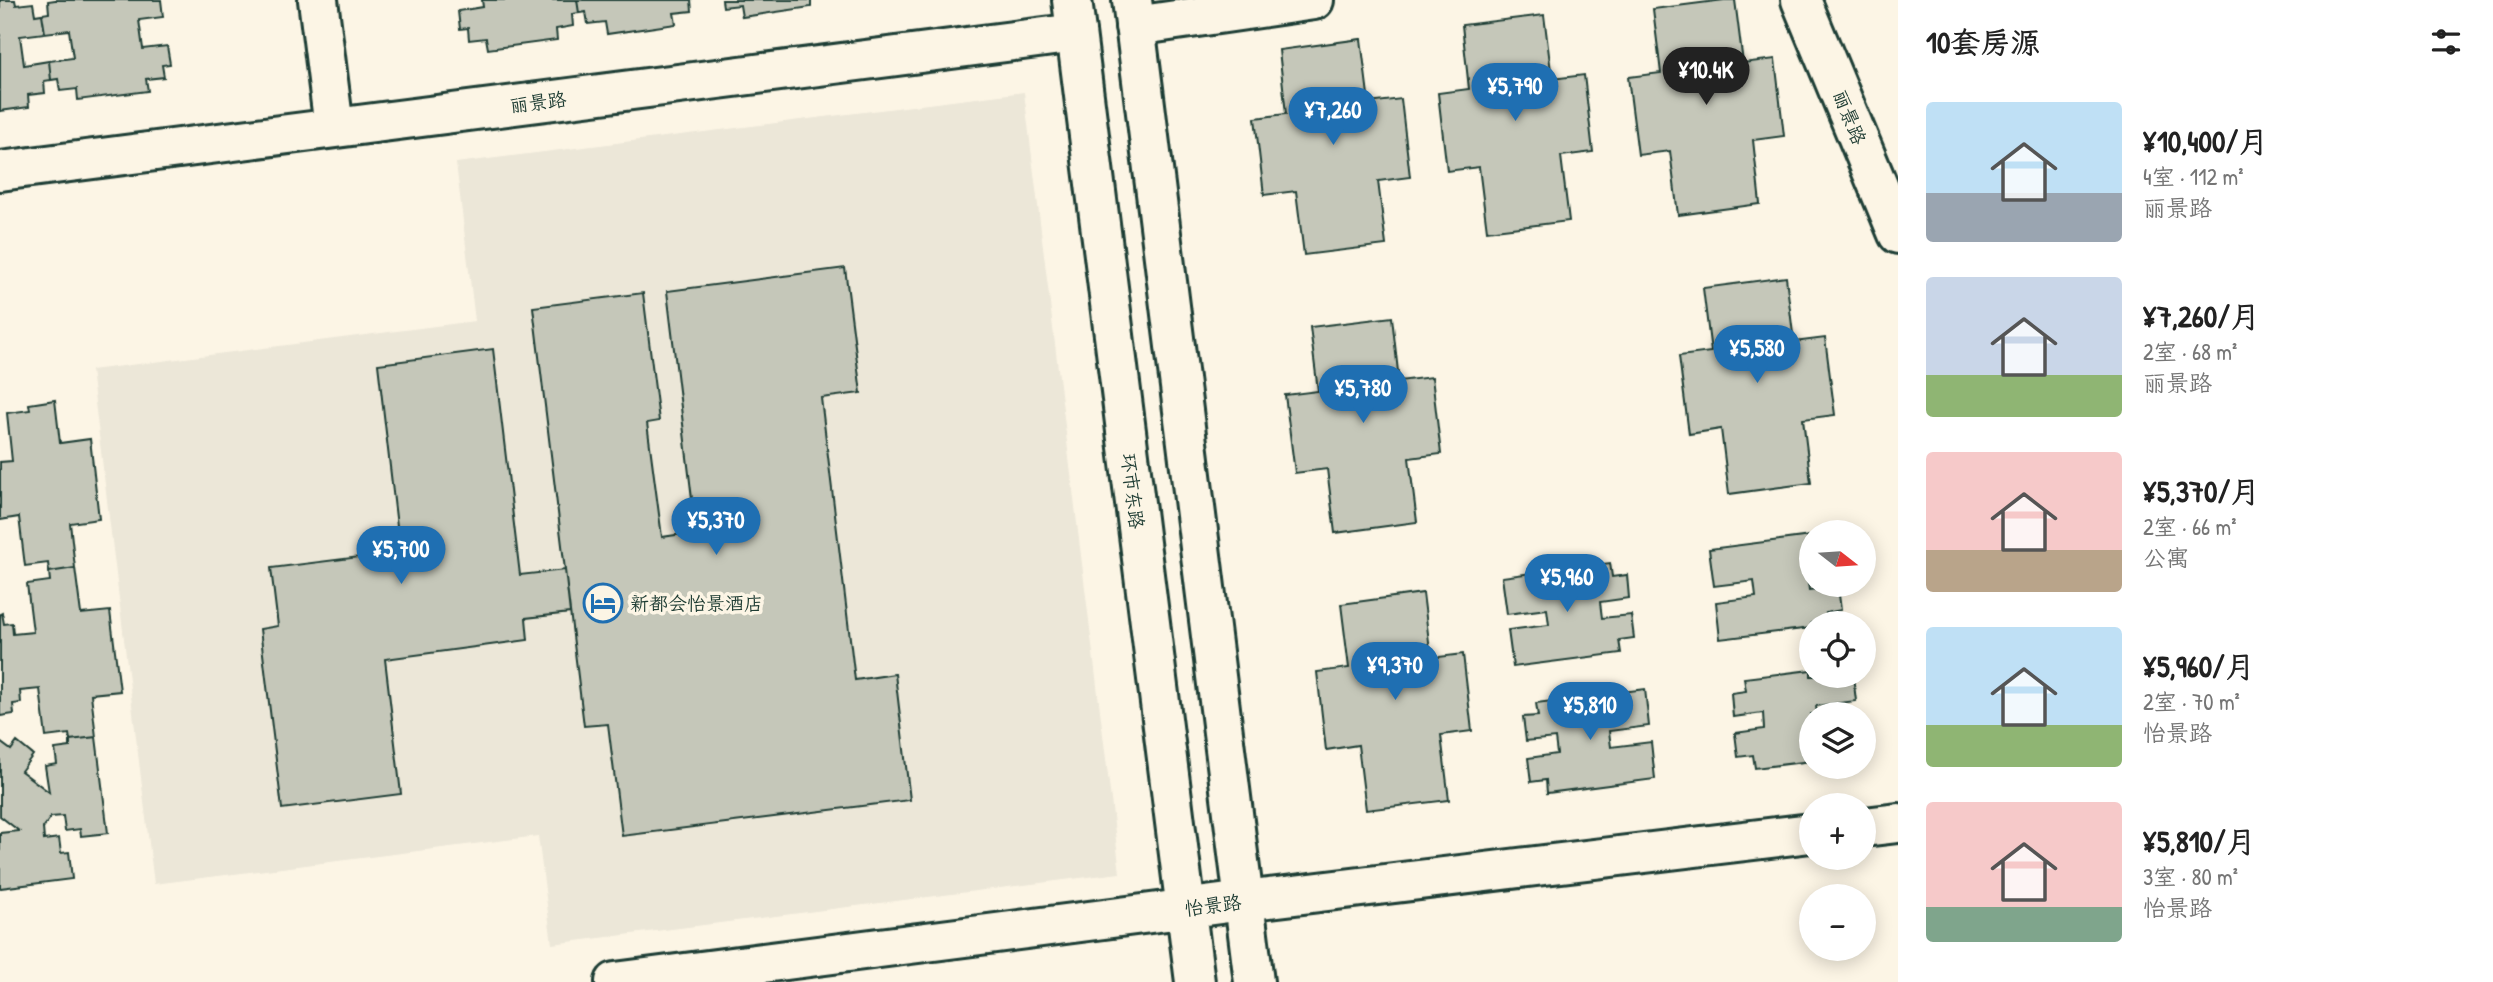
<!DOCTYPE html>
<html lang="zh">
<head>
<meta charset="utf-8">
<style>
  body { margin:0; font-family:"Patrick Hand","LXGW WenKai TC",sans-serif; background:#f6f6f6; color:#222; height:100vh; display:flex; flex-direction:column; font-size:26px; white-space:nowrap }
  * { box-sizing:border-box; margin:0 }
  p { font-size:23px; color:#767676 }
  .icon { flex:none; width:38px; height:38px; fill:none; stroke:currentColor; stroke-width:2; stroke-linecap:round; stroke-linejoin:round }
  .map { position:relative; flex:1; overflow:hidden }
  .details { display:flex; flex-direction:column; background:#fff; width:595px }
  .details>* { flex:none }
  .needle { width:46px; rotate:107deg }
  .buttons { position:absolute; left:1799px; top:520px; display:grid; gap:14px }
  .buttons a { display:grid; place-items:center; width:77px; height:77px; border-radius:50%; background:#fff; box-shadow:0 4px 18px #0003; font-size:35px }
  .price { position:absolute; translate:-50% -60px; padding:0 16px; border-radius:24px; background:#1f6fb2; color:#fff; font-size:23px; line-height:46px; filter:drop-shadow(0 2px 4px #0008) }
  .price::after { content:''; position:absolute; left:50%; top:42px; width:21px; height:16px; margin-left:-10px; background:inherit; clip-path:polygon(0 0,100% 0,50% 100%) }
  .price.current { background:#222; color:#fff }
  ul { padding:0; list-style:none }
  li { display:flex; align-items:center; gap:21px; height:175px; padding:0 28px }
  li span { display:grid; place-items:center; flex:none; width:196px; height:140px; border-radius:7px; color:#555 }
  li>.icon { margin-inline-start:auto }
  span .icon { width:84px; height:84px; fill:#fffc; stroke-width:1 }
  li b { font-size:30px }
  h2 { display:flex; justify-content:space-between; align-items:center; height:84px; padding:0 28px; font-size:30px }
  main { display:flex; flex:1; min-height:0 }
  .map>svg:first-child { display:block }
</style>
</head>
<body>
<main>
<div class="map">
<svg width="1898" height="982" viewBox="0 0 1898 982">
  <rect width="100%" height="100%" fill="#fcf5e5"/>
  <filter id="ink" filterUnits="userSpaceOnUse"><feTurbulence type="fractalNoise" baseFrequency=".0143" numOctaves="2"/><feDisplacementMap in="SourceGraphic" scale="14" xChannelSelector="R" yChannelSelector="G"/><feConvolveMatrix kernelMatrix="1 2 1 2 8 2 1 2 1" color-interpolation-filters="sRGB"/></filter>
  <g filter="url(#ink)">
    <path fill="#ece7d8" d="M1024,92L1120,873L552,944L538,836L154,884L91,370L475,321L456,163Z"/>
    <path fill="#c5c7b9" stroke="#1f3d34" stroke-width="2" d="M0,0H15L16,5L33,3L35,15L42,14L45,33L20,36L24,65L49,61L51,80L44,81L45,93L28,95L29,107L0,111Z
      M55,0H161L163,17L139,20L143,49L167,46L170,64L162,65L164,77L146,79L148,91L78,100L77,89L60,91L58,79L51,80L49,61L73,58L69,30L45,33L42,14L49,13L48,1Z
      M482,0H577L579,13L572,14L573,26L556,29L557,40L488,49L486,38L469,40L468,28L460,29L458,11L483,7Z
      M577,0H691L692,11L674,13L676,24L607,34L605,22L588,24L586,12L579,13Z
      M722,0H811V7L742,17L740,5L723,7Z
      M1724,0H1735L1743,63L1775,59L1784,136L1753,140L1760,204L1678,215L1670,151L1638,155L1628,77L1661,73L1653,9Z
      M1544,15L1552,79L1584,75L1593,152L1561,156L1569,221L1487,231L1479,167L1447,171L1438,93L1469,89L1462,25Z
      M1361,39L1369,103L1401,99L1410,177L1378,181L1386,245L1304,255L1296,191L1264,195L1255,118L1286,114L1279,50Z
      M845,268L861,393L821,398L855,680L895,674L910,800L622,836L608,724L584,726L533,307L643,293L659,421L647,423L662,537L696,532L667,291Z
      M1786,277L1794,342L1825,338L1835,415L1803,419L1811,483L1729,494L1721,429L1689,434L1679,356L1711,352L1703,288Z
      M1392,317L1399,381L1432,377L1441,454L1409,458L1417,522L1335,533L1327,469L1295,473L1285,395L1318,391L1310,327Z
      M493,349L520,575L565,570L570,613L526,618L528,640L385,659L401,794L282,809L260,629L278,626L271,568L400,552L378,364Z
      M55,400L60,443L90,439L99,519L70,523L75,568L49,572L48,563L25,566L19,517L0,520V462L12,461L7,413L30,410L29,404Z
      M1811,536V574H1807L1809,590L1838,587L1841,610L1826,613L1828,623H1811V628L1720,639L1716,602L1756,597L1754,581L1714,586L1709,549Z
      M1610,563L1612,577L1627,575L1629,598L1600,602L1602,618L1631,615L1634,638L1619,640L1621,653L1513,667L1508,630L1549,625L1547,609L1507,614L1502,577Z
      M75,568L81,614L110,611L120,691L91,694L96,737L70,740L69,734L46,737L40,689L20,691L21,703L13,704L14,714L0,716V614L2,613L4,624L12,623L13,634L33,632L27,584L50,581L49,572Z
      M1423,593L1431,658L1463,654L1472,731L1441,735L1449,800L1366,810L1358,745L1326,750L1317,672L1349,668L1341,604Z
      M1811,670V676H1853L1856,701L1816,706L1817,714H1811V761L1755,768L1753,755L1738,757L1735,733L1764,729L1763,713L1733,717L1731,693L1746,691L1744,678Z
      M1645,689L1649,726L1609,731L1611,747L1651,742L1655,779L1547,793L1546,780L1531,782L1528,758L1557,754L1555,738L1526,741L1523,717L1538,716L1536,703Z
      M96,737L108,833L81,836L80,829L65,831L63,816L51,817L43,828L44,840L59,838L61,853L69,852L72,879L0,888V833L19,831L0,816V742L11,750L17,742L33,755L21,771L49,792L45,766L57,764L55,749L70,747V740Z"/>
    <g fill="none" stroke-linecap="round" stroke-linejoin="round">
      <defs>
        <path id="minor" d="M318,0L334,128
          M1801,0L1898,234
          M1135,26L1314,0
          M0,171L1076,33
          M1864,827L1898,823
          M615,982L1244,901L1811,833"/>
        <path id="major" d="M1072,0L1195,982
          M1132,0L1254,982"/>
      </defs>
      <use href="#minor" stroke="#1f3d34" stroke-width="44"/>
      <use href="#major" stroke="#1f3d34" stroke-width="44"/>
      <use href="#minor" stroke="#fcf5e5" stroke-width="38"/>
      <use href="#major" stroke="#fcf5e5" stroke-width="38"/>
    </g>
  </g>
  <defs>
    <symbol id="hotel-ring" viewBox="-11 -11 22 22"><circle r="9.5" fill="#fcf5e5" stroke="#1f6fb2" stroke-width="1.5"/><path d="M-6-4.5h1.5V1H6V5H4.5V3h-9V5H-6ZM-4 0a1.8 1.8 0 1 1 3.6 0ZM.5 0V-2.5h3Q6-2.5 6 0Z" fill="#1f6fb2"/></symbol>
  </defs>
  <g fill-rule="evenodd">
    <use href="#hotel-ring" x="581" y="581" width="44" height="44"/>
  </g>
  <g text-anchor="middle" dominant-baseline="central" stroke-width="7" stroke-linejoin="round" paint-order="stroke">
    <g font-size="19" fill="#1f3d34" stroke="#fcf5e5">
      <text transform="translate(538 102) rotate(-7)">丽景路</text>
      <text transform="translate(1850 117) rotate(68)">丽景路</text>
      <text transform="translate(1133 491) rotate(83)">环市东路</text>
      <text transform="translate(1213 905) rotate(-7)">怡景路</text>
    </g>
    <g font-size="19" fill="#1f3d34" stroke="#fcf5e5" text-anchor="start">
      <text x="630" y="603">新都会怡景酒店</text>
    </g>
  </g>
</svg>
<div class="buttons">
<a><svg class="needle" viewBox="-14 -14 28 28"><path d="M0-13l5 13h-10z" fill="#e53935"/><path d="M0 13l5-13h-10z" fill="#767676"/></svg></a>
<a><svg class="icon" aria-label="locate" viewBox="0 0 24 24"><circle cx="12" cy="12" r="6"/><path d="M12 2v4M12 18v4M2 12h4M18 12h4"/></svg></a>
<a><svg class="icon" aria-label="layers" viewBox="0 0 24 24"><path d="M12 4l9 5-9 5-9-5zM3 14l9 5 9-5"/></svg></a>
<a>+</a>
<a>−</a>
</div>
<b class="price current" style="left:1706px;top:107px">¥10.4K</b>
<b class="price" style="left:1515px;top:123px">¥5,790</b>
<b class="price" style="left:1333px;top:147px">¥7,260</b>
<b class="price" style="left:1757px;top:385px">¥5,580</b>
<b class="price" style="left:1363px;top:425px">¥5,780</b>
<b class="price" style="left:716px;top:557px">¥5,370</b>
<b class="price" style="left:401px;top:586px">¥5,700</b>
<b class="price" style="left:1567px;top:614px">¥5,960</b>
<b class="price" style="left:1395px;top:702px">¥9,370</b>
<b class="price" style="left:1590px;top:742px">¥5,810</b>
</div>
<section class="details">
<h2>10套房源<svg class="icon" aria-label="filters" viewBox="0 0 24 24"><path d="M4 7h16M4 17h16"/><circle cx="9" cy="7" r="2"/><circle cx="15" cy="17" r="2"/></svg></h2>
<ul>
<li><span style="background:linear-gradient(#bfe0f5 65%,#9aa5b1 0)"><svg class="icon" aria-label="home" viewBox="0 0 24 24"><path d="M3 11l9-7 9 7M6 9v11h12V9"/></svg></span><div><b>¥10,400/月</b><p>4室 · 112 m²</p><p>丽景路</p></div></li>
<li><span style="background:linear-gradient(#c9d6e8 70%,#8fb573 0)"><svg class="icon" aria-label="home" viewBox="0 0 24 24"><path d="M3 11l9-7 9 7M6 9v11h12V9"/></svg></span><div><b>¥7,260/月</b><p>2室 · 68 m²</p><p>丽景路</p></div></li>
<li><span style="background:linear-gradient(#f6c9c9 70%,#b9a48a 0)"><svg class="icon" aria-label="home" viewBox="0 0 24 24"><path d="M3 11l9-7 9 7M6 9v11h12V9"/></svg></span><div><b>¥5,370/月</b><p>2室 · 66 m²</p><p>公寓</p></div></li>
<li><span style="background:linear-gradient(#bfe0f5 70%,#8fb573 0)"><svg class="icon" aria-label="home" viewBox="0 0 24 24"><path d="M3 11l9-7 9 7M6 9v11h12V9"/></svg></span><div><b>¥5,960/月</b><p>2室 · 70 m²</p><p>怡景路</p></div></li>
<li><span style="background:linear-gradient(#f6c9c9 75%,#7fa58c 0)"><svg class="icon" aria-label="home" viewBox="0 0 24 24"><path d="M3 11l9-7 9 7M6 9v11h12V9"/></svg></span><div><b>¥5,810/月</b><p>3室 · 80 m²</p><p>怡景路</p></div></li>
</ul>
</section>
</main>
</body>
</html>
